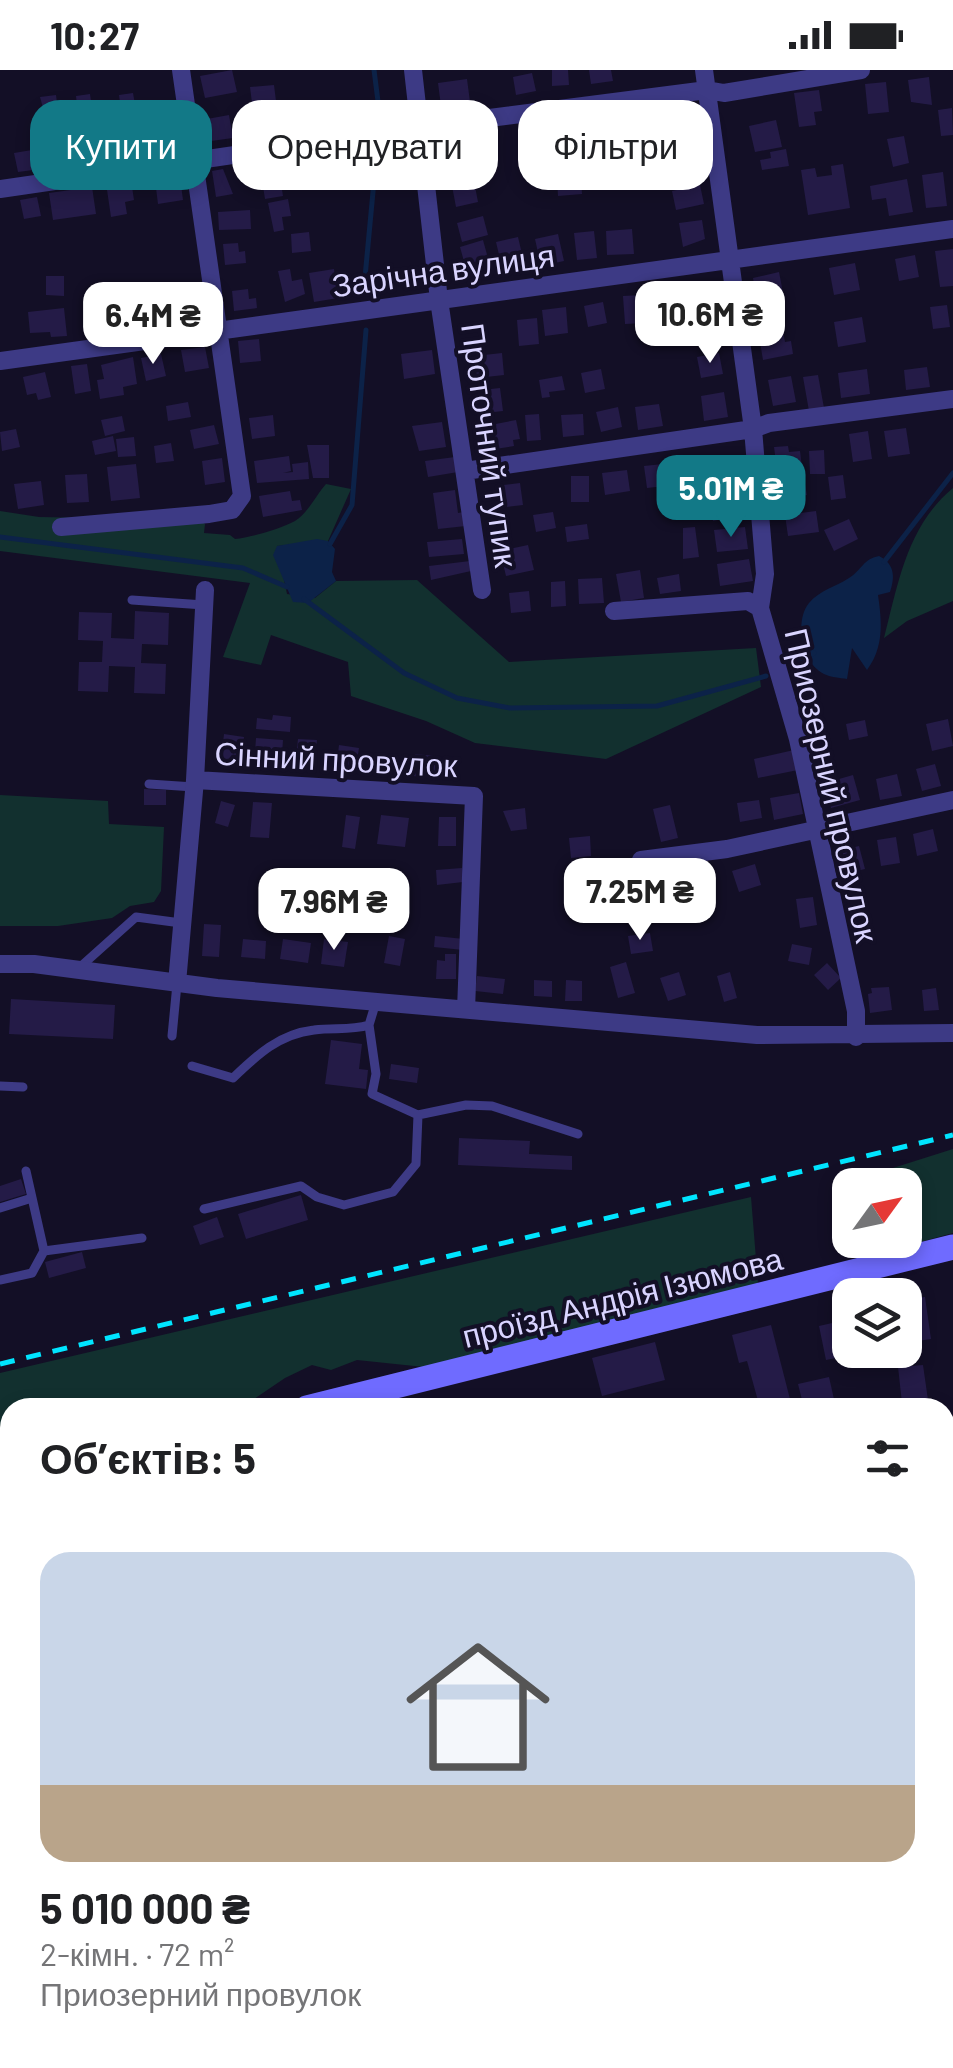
<!DOCTYPE html>
<html lang="uk">
<head>
<meta charset="utf-8">
<style>
  body { margin:0; font-family:Barlow,sans-serif; background:#f2f2f2; color:#202124; height:100vh; display:flex; flex-direction:column; font-size:38px; white-space:nowrap }
  * { box-sizing:border-box; margin:0 }
  p { font-size:32px; color:#757577 }
  .icon { flex:none; width:55px; height:55px; fill:none; stroke:currentColor; stroke-width:2; stroke-linecap:round; stroke-linejoin:round }
  .map { position:relative; flex:1; overflow:hidden }
  .sheet { position:absolute; left:0px; top:1328px; width:955px; height:672px; display:flex; flex-direction:column; background:#fff; border-radius:30px 30px 0 0; box-shadow:0 5px 15px #0003 }
  .sheet>* { flex:none }
  .top-card { position:absolute; left:30px; top:30px; width:895px; height:90px; display:flex; gap:20px }
  .needle { width:65px; rotate:57deg }
  .controls { position:absolute; left:832px; top:1098px; display:grid; gap:20px }
  .controls a { display:grid; place-items:center; width:90px; height:90px; border-radius:20px; background:#fff; box-shadow:0 5px 15px #0003; font-size:50px }
  .price { position:absolute; translate:-50% -85px; padding:0 22px; border-radius:20px; background:#fff; color:#222; font-size:32px; line-height:65px; filter:drop-shadow(0 2px 5px #0008) }
  .price::after { content:''; position:absolute; left:50%; top:60px; width:30px; height:22px; margin-left:-15px; background:inherit; clip-path:polygon(0 0,100% 0,50% 100%) }
  .price.active { background:#127987; color:#fff }
  ul { padding:0; list-style:none }
  li { display:grid; align-content:center; gap:20px; height:530px; padding:0 40px }
  li span { display:grid; place-items:center; height:310px; border-radius:30px; color:#555 }
  li>.icon { margin-inline-start:auto }
  span .icon { width:180px; height:180px; fill:#fffc; stroke-width:1 }
  li b { font-size:42px }
  h2 { display:flex; justify-content:space-between; align-items:center; height:120px; padding:0 40px; font-size:42px }
  .pill { padding:0 35px; border-radius:30px; background:#fff; box-shadow:0 5px 15px #0003; font-size:35px; line-height:90px }
  .pill.active { background:#127987; color:#fff }
  .status { display:flex; justify-content:space-between; align-items:center; height:70px; padding:0 50px; background:#fff; direction:ltr }
  .status svg { height:28px; fill:currentColor }
  .map>svg:first-child { display:block }
</style>
</head>
<body>
<div class="status"><b>10:27</b><svg viewBox="0 0 49 12"><path d="M0 12V9h3v3zM5 12V6h3v6zM10 12V3h3v9zM15 12V0h3v12zM26 1h20v11H26zM47 4h2v5h-2z"/></svg></div>
<div class="map">
<svg width="953" height="1998" viewBox="0 0 953 1998">
  <rect width="100%" height="100%" fill="#130f26"/>
  <path fill="#12302f" d="M326,414L351,419L328,471L277,476L287,524L315,528L336,511L417,510L509,592L756,578L761,617L606,689L475,673L426,651L351,626L348,592L271,565L261,595L223,587L250,513L0,481V441L39,447L201,450L205,454L204,463L230,465L235,469C252,467 280,459 295,451C307,444 317,424 326,414Z
    M953,418V531L907,551L884,568C898,514 907,456 953,418Z
    M0,725L108,731L109,754L164,757L161,821L154,832L130,836L112,848L58,856H0Z
    M953,1079V1163L873,1185L870,1170H905V1115H856L855,1110Z
    M751,1127L758,1214L424,1297L357,1290L331,1300L312,1295L285,1308L242,1337L10,1338V1398L0,1401V1303Z
    M0,1677L10,1679V1796L0,1788Z
    M0,1865L10,1867V1990H348L368,1998H0Z
    M945,1895L953,1897V1998H474L456,1990H945Z"/>
  <path fill="#0c2248" d="M317,469L328,471L335,479L332,502L336,511L308,533L293,532L273,485L277,476Z
    M879,486C895,494 895,507 890,522L878,525C882,552 884,577 867,600L852,578L847,609C840,608 830,607 824,604C802,594 794,551 809,533C820,520 835,517 849,508C862,500 863,489 879,486Z"/>
  <g fill="none" stroke-linecap="round" stroke-linejoin="round">
    <path stroke="#0c2248" stroke-width="5" d="M364,218L380,47L374,0
      M0,467L243,498L287,517
      M330,474L352,435L366,260
      M884,492L953,403
      M304,529L404,603L457,628L510,638L657,636L766,606
      M796,594L814,583"/>
  </g>
  <path fill="#241b47" d="M232,0L237,22L205,28L200,6Z
    M552,0H568L569,15L552,16Z
    M589,0H611L613,11L591,14Z
    M532,3L536,21L516,25L513,7Z
    M929,7L932,35L911,32L908,10Z
    M467,9L470,32L441,36L438,13Z
    M886,12L889,42L868,44L865,14Z
    M274,15L276,31L252,33L250,17Z
    M819,20L822,41L814,42L816,55L799,57L794,23Z
    M133,23L137,46L122,48L119,25Z
    M90,24L94,52L79,54L76,26Z
    M56,25L59,48L46,49L40,27Z
    M686,38L690,63L668,67L664,41Z
    M952,38L953,65L941,66L938,40Z
    M229,45L233,68L211,71L207,49Z
    M120,48L127,87L102,91L96,52Z
    M776,50L782,77L755,82L749,56Z
    M619,51L622,76L600,78L597,53Z
    M580,57L582,93L565,94L563,58Z
    M95,63L99,89L87,92L82,65Z
    M545,63L547,92L523,94L521,64Z
    M904,66L909,93L893,97L887,69Z
    M470,72L472,90L448,94L445,76Z
    M79,75L81,93L58,95L56,77Z
    M692,75L696,95L672,100L667,80Z
    M38,79L41,99L18,102L14,83Z
    M786,79L789,96L762,100L760,90L771,88L770,82Z
    M308,86L311,112L288,115L285,88Z
    M843,94L850,138L808,145L801,100L815,98L817,107L832,105L831,96Z
    M223,99L233,124L216,127L212,101Z
    M943,102L947,136L926,138L922,105Z
    M170,104L172,117L181,115L183,130L158,134L156,118L161,117L159,106Z
    M280,107L283,126L265,129L262,110Z
    M581,108L582,124L558,126L557,109Z
    M907,109L913,142L889,146L886,128L872,130L870,116Z
    M131,110L134,130L125,132L127,144L111,147L106,113Z
    M474,111L478,132L456,137L452,116Z
    M700,115L704,134L676,140L672,121Z
    M92,117L96,144L53,150L49,123Z
    M37,127L41,146L24,149L20,130Z
    M288,129L291,146L282,147L284,160L274,162L268,133Z
    M250,140L251,159L219,160L218,142Z
    M483,146L488,165L462,172L457,153Z
    M702,150L705,169L683,177L679,153Z
    M632,159L634,184L607,185L606,161Z
    M594,161L597,188L577,190L574,163Z
    M309,162L311,181L292,183L291,164Z
    M558,164L564,191L541,196L535,169Z
    M518,167L522,184L500,189L496,172Z
    M483,170L491,199L468,206L460,177Z
    M238,173L239,182L245,181L246,193L225,195L223,174Z
    M953,179V216L940,217L935,181Z
    M915,185L919,207L899,211L895,189Z
    M855,193L860,220L834,225L829,198Z
    M290,199L292,211L302,209L305,224L285,232L278,201Z
    M334,199L338,228L314,232L309,203Z
    M779,202L785,233L758,238L753,208Z
    M46,206H64V226L46,225Z
    M708,213L714,236L687,243L681,220Z
    M248,219L249,229L256,228L257,238L234,241L232,221Z
    M199,220L201,245L176,248L174,222Z
    M642,225L644,253L625,254L623,226Z
    M146,230L149,251L129,253L126,232Z
    M104,231L108,244L116,241L121,255L92,265L83,237Z
    M603,232L607,253L588,257L584,236Z
    M947,235L950,257L933,259L930,237Z
    M566,237L568,263L545,266L542,240Z
    M64,238L67,266L51,267L50,262L30,263L28,242Z
    M862,247L866,272L838,277L834,252Z
    M537,248L539,274L519,276L517,250Z
    M714,251L719,270L695,276L690,257Z
    M782,256L785,272L791,271L793,284L763,290L758,260Z
    M259,269L261,291L240,293L238,271Z
    M205,277L209,298L185,302L181,280Z
    M432,280L435,304L404,309L401,284Z
    M502,283L504,305L477,308L475,286Z
    M719,283L723,304L701,308L697,287Z
    M161,284L166,306L146,311L141,288Z
    M133,287L137,314L123,317L124,325L100,329L97,310L104,309L101,295Z
    M87,294L91,321L75,324L71,296Z
    M927,297L930,317L906,320L904,300Z
    M601,299L605,319L585,323L581,303Z
    M867,299L870,324L841,328L838,303Z
    M45,302L51,327L38,330L36,323L27,325L23,307Z
    M818,305L824,338L809,341L803,307Z
    M562,306L565,320L549,322L550,327L542,328L539,310Z
    M791,306L796,332L773,336L768,310Z
    M500,318L503,341L485,343L482,320Z
    M724,322L728,347L704,351L701,326Z
    M188,332L191,347L168,351L166,336Z
    M659,334L663,356L638,360L635,337Z
    M618,337L622,357L601,362L596,342Z
    M539,344L541,370L527,371L525,345Z
    M583,344L584,365L563,367L561,345Z
    M273,345L275,366L252,369L249,348Z
    M122,346L125,361L105,366L101,350Z
    M516,350L520,369L513,370L514,376L489,380L485,356Z
    M442,352L446,377L419,381L412,356Z
    M214,355L219,374L194,379L190,360Z
    M906,358L910,384L888,387L884,361Z
    M16,359L20,377L2,381L0,362Z
    M868,361L872,389L853,392L849,364Z
    M113,366L116,381L95,385L92,371Z
    M134,367L136,386L118,387L116,369Z
    M171,373L174,391L156,393L154,376Z
    M307,375H329V408H313Z
    M788,376L789,382L800,381L802,397L777,400L774,377Z
    M824,380L825,404H810L809,381Z
    M289,386L291,401L283,403L293,402L292,394L308,392L309,409L257,413L254,391Z
    M455,387L458,402L428,407L425,391Z
    M716,387L739,388L738,410L715,409Z
    M222,388L225,412L205,415L202,391Z
    M136,394L140,428L111,431L107,397Z
    M663,394L665,416L647,418L644,396Z
    M627,400L630,421L605,425L602,403Z
    M87,404L89,432L67,433L65,405Z
    M803,404L807,425L782,429L778,408Z
    M843,405L846,428L831,430L828,407Z
    M571,406H589V432H571Z
    M41,411L44,435L18,439L14,414Z
    M520,413L523,435L498,438L495,416Z
    M455,420L458,443L464,442L466,456L438,459L433,423Z
    M290,421L292,431L300,430L302,440L263,447L259,426Z
    M738,422L743,445L713,451L708,428Z
    M816,441L819,462L788,466L785,445Z
    M553,442L556,458L536,462L533,445Z
    M849,449L858,469L834,481L824,460Z
    M587,454L589,469L567,472L565,457Z
    M695,457L699,487L683,489V458Z
    M745,457L748,479L717,482L714,460Z
    M462,469L464,484L429,487L427,472Z
    M528,475L534,500L506,506L500,481Z
    M749,489L753,511L720,516L717,494Z
    M470,491L471,501L431,510L429,496Z
    M640,500L644,528L621,532L616,504Z
    M679,504L681,521L660,524L657,508Z
    M602,508L604,533L579,534L578,509Z
    M565,511L566,536L551,537V512Z
    M529,521L531,541L511,543L509,523Z
    M135,541L169,543L168,575L142,574L141,593L166,594L165,624L134,623L135,597L109,596L108,622L78,621L79,592H102L103,571L78,570L79,542L112,543L111,568L134,569Z
    M273,645L291,647L290,662L256,659L257,648L272,650Z
    M948,649L953,676L932,681L926,654Z
    M865,650L868,666L849,670L846,654Z
    M224,664L244,667L241,694L221,691Z
    M256,668L283,670L281,699L254,697Z
    M298,669L317,670L314,700L295,698Z
    M339,675L359,678L355,703L336,700Z
    M794,680L798,700L758,708L754,689Z
    M375,684L391,685L389,705L373,703Z
    M415,684L437,686L435,708L413,706Z
    M935,694L941,716L922,721L916,699Z
    M897,704L902,726L880,730L876,709Z
    M853,705L860,730L831,738L825,713Z
    M144,719L166,720V735H144Z
    M799,723L803,744L774,750L770,728Z
    M759,730L762,748L740,752L737,733Z
    M221,731L235,735L228,757L215,753Z
    M253,732L272,733L269,768L250,767Z
    M670,735L678,768L661,772L653,739Z
    M525,738L527,759L511,761L503,741Z
    M346,745L360,747L355,779L342,777Z
    M381,745L409,748L405,777L377,774Z
    M439,747H456V776H438Z
    M933,759L938,781L917,786L913,764Z
    M590,766L591,786L571,788L569,768Z
    M896,767L900,793L881,796L877,770Z
    M859,776L865,799L848,803L842,780Z
    M755,794L761,815L739,822L732,801Z
    M462,798L463,812L437,815L436,800Z
    M679,804L690,829L672,837L661,812Z
    M813,827L817,855L800,858L796,829Z
    M204,854L221,855L219,887L202,886Z
    M650,863L653,881L631,884L628,866Z
    M389,866L405,869L400,896L384,893Z
    M435,866L464,869L463,880L434,877Z
    M243,869L266,871L265,889L241,887Z
    M283,869L311,873L308,893L280,889Z
    M324,869L348,872L344,897L321,894Z
    M792,874L812,878L809,895L788,891Z
    M445,884H456V909H436L437,890L445,891Z
    M626,892L635,923L618,928L610,897Z
    M827,893L841,908L828,920L814,905Z
    M679,902L686,925L668,931L660,908Z
    M730,902L737,928L724,932L717,906Z
    M477,906L505,909L503,924L475,921Z
    M534,910L552,911V927L534,926Z
    M566,910L582,911V931H565Z
    M889,917L892,940L870,943L868,924L872,923L871,918Z
    M936,918L939,940L924,941L922,920Z
    M11,929L115,935L113,969L9,964Z
    M331,970L362,974L359,999L368,1000L366,1019L325,1014Z
    M391,994L419,998L417,1013L389,1009Z
    M459,1068L530,1071L529,1084L572,1086V1100L458,1095Z
    M21,1109L26,1124L0,1132V1116Z
    M301,1125L308,1150L246,1169L238,1144Z
    M217,1147L224,1167L200,1175L193,1156Z
    M82,1182L86,1198L49,1208L45,1192Z
    M925,1227L931,1269L905,1273V1230Z
    M850,1249V1280L864,1282L826,1290L819,1256Z
    M771,1255L791,1333L760,1338L747,1291L739,1293L732,1265Z
    M655,1272L665,1310L602,1326L592,1288Z
    M923,1295L928,1330L902,1333L898,1297Z
    M829,1307L836,1338H804L798,1314Z
    M953,1551V1657L952,1658L945,1631V1553Z
    M945,1727H949L953,1744V1872L945,1874Z"/>
  <g fill="none" stroke-linecap="round" stroke-linejoin="round">
    <path stroke="#3d3a85" stroke-width="9" d="M132,530L204,535
      M149,714L194,717
      M79,898L136,847L181,853
      M369,955L376,1004L372,1024L418,1045L466,1035L492,1036L578,1064
      M172,966L177,914
      M192,996L233,1008C257,985 279,964 314,960C334,957 349,961 369,955L376,932
      M0,1016L23,1017
      M26,1101L44,1181
      M0,1138L32,1128
      M204,1139L301,1116L317,1127L344,1135L393,1122L416,1094L418,1045
      M0,1210L32,1203L44,1181L142,1168
      M0,1691L10,1692
      M945,1944L953,1947"/>
    <path stroke="#3d3a85" stroke-width="18" d="M413,0L439,230L482,520
      M704,0L753,359L765,504L760,538L798,669L856,941V967
      M419,57L707,20L724,23L861,0
      M0,119L337,70
      M0,291L953,159
      M465,401L753,359L769,353L953,329
      M61,457L209,444L232,440L242,426L181,0
      M614,541L748,531L760,538
      M195,710L474,726L466,940
      M641,790L727,779L953,730
      M0,894H34L217,918L757,965L953,963
      M177,913L195,710L205,520"/>
    <path stroke="#6f6bff" stroke-width="25" d="M307,1338L953,1177
      M0,1414L10,1411"/>
    <path stroke="#00e5ff" stroke-width="5" stroke-dasharray="15 12" stroke-linecap="butt" d="M0,1294L953,1065
      M0,1826L10,1830
      M404,1990L424,1998"/>
  </g>
  <g text-anchor="middle" dominant-baseline="central" stroke-width="8" stroke-linejoin="round" paint-order="stroke">
    <g font-size="32" fill="#d9d4ff" stroke="#130f26">
      <text transform="translate(443 199) rotate(-8)">Зарічна вулиця</text>
      <text transform="translate(491 375) rotate(82)">Проточний тупик</text>
      <text transform="translate(336 688) rotate(3)">Сінний провулок</text>
      <text transform="translate(833 715) rotate(77)">Приозерний провулок</text>
      <text transform="translate(622 1226) rotate(-14)">проїзд Андрія Ізюмова</text>
    </g>
  </g>
</svg>
<div class="controls">
<a><svg class="needle" viewBox="-14 -14 28 28"><path d="M0-13l5 13h-10z" fill="#e53935"/><path d="M0 13l5-13h-10z" fill="#757577"/></svg></a>
<a><svg class="icon" aria-label="layers" viewBox="0 0 24 24"><path d="M12 4l9 5-9 5-9-5zM3 14l9 5 9-5"/></svg></a>
</div>
<b class="price" style="left:710px;top:296px">10.6M ₴</b>
<b class="price" style="left:153px;top:297px">6.4M ₴</b>
<b class="price active" style="left:731px;top:470px">5.01M ₴</b>
<b class="price" style="left:640px;top:873px">7.25M ₴</b>
<b class="price" style="left:334px;top:883px">7.96M ₴</b>
<div class="top-card">
<a class="pill active">Купити</a>
<a class="pill">Орендувати</a>
<a class="pill">Фільтри</a>
</div>
<section class="sheet">
<h2>Об’єктів: 5<svg class="icon" aria-label="filters" viewBox="0 0 24 24"><path d="M4 7h16M4 17h16"/><circle cx="9" cy="7" r="2"/><circle cx="15" cy="17" r="2"/></svg></h2>
<ul>
<li><span style="background:linear-gradient(#c9d6e8 75%,#b9a48a 0)"><svg class="icon" aria-label="home" viewBox="0 0 24 24"><path d="M3 11l9-7 9 7M6 9v11h12V9"/></svg></span><div><b>5 010 000 ₴</b><p>2-кімн. · 72 m²</p><p>Приозерний провулок</p></div></li>
</ul>
</section>
</div>
</body>
</html>
